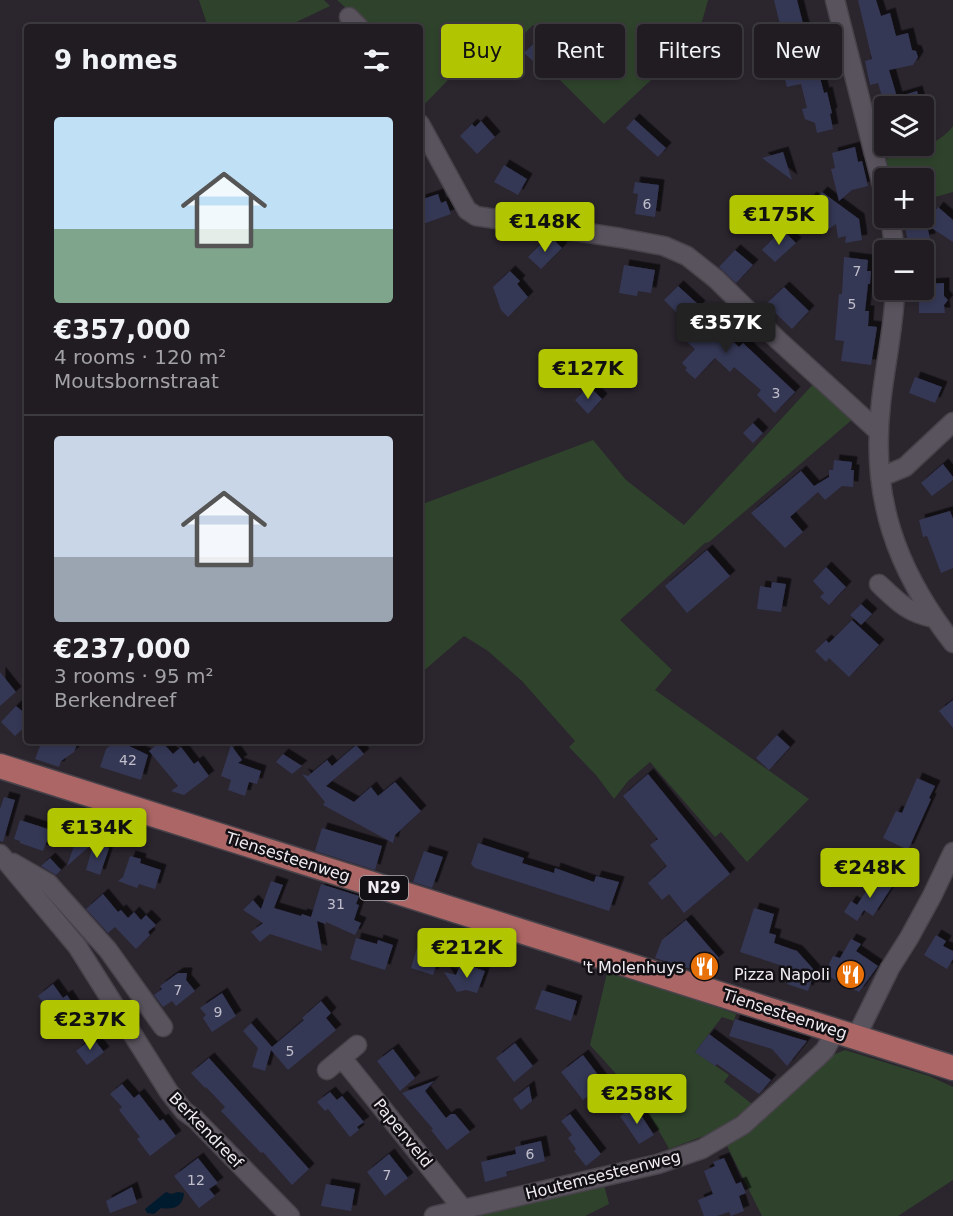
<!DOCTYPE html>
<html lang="en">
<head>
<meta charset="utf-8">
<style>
  body { margin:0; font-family:"DejaVu Sans",sans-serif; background:#2d292f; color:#f1f3f6; height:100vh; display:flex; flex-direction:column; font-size:22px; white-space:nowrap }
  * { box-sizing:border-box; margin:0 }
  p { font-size:20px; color:#a2a1a5 }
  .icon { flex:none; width:33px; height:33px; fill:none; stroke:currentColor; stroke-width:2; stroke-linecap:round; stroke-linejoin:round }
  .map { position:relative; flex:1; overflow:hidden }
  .details { position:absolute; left:24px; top:24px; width:399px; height:720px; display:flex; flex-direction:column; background:#201c22; border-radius:6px; box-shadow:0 3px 9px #0003,0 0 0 2px #3d3a40 }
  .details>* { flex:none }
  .banner { position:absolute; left:441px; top:24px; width:422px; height:54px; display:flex; gap:12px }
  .fabs { position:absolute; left:874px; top:96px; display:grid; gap:12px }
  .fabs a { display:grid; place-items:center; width:60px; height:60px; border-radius:6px; background:#201c22; box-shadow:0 3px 9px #0003,0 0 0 2px #3d3a40; font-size:30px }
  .price { position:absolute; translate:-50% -51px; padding:0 14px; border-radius:6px; background:#b1c500; color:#111; font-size:20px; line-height:39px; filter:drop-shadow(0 2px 3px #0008) }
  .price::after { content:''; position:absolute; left:50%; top:36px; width:18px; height:14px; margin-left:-9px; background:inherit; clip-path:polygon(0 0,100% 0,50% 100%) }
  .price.active { background:#222; color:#fff }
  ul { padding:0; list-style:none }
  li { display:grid; align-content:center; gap:12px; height:318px; padding:0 30px }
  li+li { border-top:2px solid #3d3a40 }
  li span { display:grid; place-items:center; height:186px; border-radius:6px; color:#555 }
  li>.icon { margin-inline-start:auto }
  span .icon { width:108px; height:108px; fill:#fffc; stroke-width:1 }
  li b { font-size:26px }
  h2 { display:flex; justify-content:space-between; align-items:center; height:72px; padding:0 30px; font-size:26px }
  .pill { padding:0 21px; border-radius:6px; background:#201c22; box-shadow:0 3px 9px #0003,0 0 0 2px #3d3a40; font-size:21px; line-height:54px }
  .pill.active { background:#b1c500; color:#111 }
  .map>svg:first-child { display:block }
</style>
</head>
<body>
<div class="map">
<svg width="953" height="1216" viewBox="0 0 953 1216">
  <defs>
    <filter id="shadow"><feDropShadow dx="5.5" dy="-5.5" stdDeviation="0" flood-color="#0009"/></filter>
  </defs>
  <rect width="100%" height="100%" fill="#2b252e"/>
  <path fill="#2f432c" d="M199,0H324L330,6L286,27H208Z
    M337,0H708L698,36L604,124L545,65L561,51L533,25L519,39L503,23L420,109V27H367Z
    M953,126V192L924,200V178H891L886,159C908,151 939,146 953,126Z
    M816,381L854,418L709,542L705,543L620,620L672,670L655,690L809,799L747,862L721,832L715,837L650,762L628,781L614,799L596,775L569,747L575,741L522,681L488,651L464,636L420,674V505L593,440L626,480L684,525Z
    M607,973L646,983L736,1014L734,1021L722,1017L695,1052L729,1075L724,1082L752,1104L720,1130L669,1149C649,1109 620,1078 590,1045Z
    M845,1050L929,1076L953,1087V1180L898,1216H762L726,1144L749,1129L835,1054Z
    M604,1185L609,1204L585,1216H470Z"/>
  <path fill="#001b2e" d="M166,1192L171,1194L178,1192L184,1193C183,1207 173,1210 161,1208L154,1214L147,1213L145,1209Z"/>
  <path fill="#353755" filter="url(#shadow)" d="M774,0H797L812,59L815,58L824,93L827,92L832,113L830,114L833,129L817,133L815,123L805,119L802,109L807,108L801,84L787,87L779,56L787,54Z
    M858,0H876L881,16L890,13L896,36L908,33L912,50L916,51L918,57L913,65L889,70L897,97L917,91L921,106H874V103L883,100L878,83L870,85L865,61L872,59Z
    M539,38L547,46L533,61L524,53Z
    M634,119L666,148L658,157L626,128Z
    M481,121L495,137L477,154L460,136L472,124L475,127Z
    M855,147L858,162L862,161L868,186L852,190L839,201L831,169L835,168L832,153Z
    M783,152L792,180L762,158Z
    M504,165L527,179L518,195L494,182Z
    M635,182L659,185L655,217L635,214L638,194L633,193Z
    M822,192L859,219L862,240L845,243L846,236L838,238L836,224L824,232L812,221L815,217L803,208L811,197L815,200Z
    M438,194L441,203L446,201L451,214L420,225V200Z
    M938,207L953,220V242L927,225L930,239L908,243L905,226L927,223Z
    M782,229L796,243L775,262L762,250Z
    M547,238L553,239L562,248L541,269L528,257Z
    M735,250L753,265L736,283L719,267Z
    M844,257L868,260L867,271H871L870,284H868L865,311H869L868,326L877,327L871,365L841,361L844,341L835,340L839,294H842Z
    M624,265L655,270L651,293L638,291L637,296L619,293Z
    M510,271L520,281L517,284L528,297L508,317L501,310L493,287Z
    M944,283V296L948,300L944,305L945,313H919V298H923L924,284Z
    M678,286L700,306L695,311L718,334L721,330L739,347L743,343L795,392L775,413L757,395L761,390L734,367L730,372L715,358L695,379L685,370L687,368L682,363L695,349L687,342L696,332L664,300Z
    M784,287L809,311L792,329L766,304Z
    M915,377L942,387L935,403L909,393Z
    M589,386L602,399L588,414L575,400Z
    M753,423L763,433L753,443L743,433Z
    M834,460L852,462L851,470H854L853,487L842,486L825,500L818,492L790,517L803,532L785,548L751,513L801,471L814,486L829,477V470H833Z
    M943,464L953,477V480L932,496L921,483Z
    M950,511L953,519V568L941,573L927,536L923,537L919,520Z
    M707,550L730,576L687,613L665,586Z
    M826,567L846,587L829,605L820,597L824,593L813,581Z
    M772,582L786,584L781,612L757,609L760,586L771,588Z
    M861,604L872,614L861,625L850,615Z
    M852,620L879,645L849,677L829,658L826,662L815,651L826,640L829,643Z
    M0,672L16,692L0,706Z
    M953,700V728L939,711Z
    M16,706L27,715V725L15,736L1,722Z
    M777,735L790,747L769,770L756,758Z
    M42,741H77L76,747L74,752L61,761L59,767L35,759Z
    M115,741H118L123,746L125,744L148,755L141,780L100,767L106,749Z
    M161,741L173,754L181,747L194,764L198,761L209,776L184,795L171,791L178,786L149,751Z
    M231,745L242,760L238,763L261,771L257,784L249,782L245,796L228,790L231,780L221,776Z
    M356,745L364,754L326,786L354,802L371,787L378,796L395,782L421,811L395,835L393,843L323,805L325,802L302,774L308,776L327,760L332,766Z
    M283,754L302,766L292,774L276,762Z
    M648,774L730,874L684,913L669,894L662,900L648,883L667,866L650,845L658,839L623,796Z
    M917,778L935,786L929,798L931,799L908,850L883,838L896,811L902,813Z
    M4,797L15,800L3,842L0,841V809Z
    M20,820L51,830L43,851L20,843V841L14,839Z
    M322,828L382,846L375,870L315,851Z
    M76,840L92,844L67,866Z
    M478,843L524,858L522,863L554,873L555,868L594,882L596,876L619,882L609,911L475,868L471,864Z
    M99,844L109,848L100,875L86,870L93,845L98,846Z
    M424,851L443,857L432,888L413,882Z
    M130,856L141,859L140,863L161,870L155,889L139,884L137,888L118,881L123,877Z
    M50,858L61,870L56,875L41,866Z
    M877,875L893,885L873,916L861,908L864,910L857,921L844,912L851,901L857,905Z
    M271,881L283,885L274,908L301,916L302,914L311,917L321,884L359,896L356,904L359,905L354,920L361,923L355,935L326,922V924L317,921L322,951L270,934L260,942L251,932L263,923L243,910L253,900L261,909Z
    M103,894L118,912L121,910L128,918L134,912L141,920L146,915L156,925L148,932L150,935L136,949L115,927L108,933L86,909Z
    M754,908L774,914L769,933L776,935L774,943L797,951L815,971L808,991L787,984L792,969L740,952Z
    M686,920L719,958L701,972L655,958L662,940Z
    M936,935L946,941L943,946L953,951V959L947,969L924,955Z
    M356,938L377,944L378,940L393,945L385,970L350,959Z
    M851,939L861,944L856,951L878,966L859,992L824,974L833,956L840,958Z
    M417,948L439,955L433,975L411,968Z
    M461,963L485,971L477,993L466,990L457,992L444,972L456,975Z
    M178,973H187L186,980L195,991L176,1006L172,1001L163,1007L154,995L162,989L160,986Z
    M53,984L63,998L67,995L75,1007L72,1009L78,1016L62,1028L57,1020L54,1022L48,1013L50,1011L38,996Z
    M542,990L577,1001L571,1021L535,1009Z
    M222,993L236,1016L212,1032L203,1018L206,1015L200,1008Z
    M321,1001L331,1013L326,1018L336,1030L288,1070L271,1050L265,1071L252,1067L258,1048L243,1031L251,1023L272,1047L304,1020L302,1018Z
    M735,1019L793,1037L807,1041L787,1066L772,1049L729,1036Z
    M709,1034L771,1080L759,1094L717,1064L715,1066L695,1052Z
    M93,1038L104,1052L87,1065L76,1051Z
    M515,1043L533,1066L514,1082L496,1058Z
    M393,1049L415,1078L400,1091L377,1061Z
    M583,1055L605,1084L583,1100L561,1072Z
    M209,1058L309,1169L292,1185L263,1152L261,1153L221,1111L225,1107L206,1087L205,1088L191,1073Z
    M434,1081L425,1091L446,1118L451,1114H455L470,1132L447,1150L431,1130L433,1129L402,1093Z
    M122,1084L134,1098L139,1094L160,1121L163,1119L176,1136L150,1156L137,1139L140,1137L119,1110L122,1107L110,1094Z
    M529,1086L532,1101L521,1110L513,1099Z
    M330,1092L337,1100L342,1096L364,1122L357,1127L359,1130L350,1137L328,1109L325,1111L317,1102Z
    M635,1106L654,1135L639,1144L620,1116Z
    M570,1114L601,1154L586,1166L574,1151L576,1149L568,1138L572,1135L561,1121Z
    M541,1141L545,1161L506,1172L507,1176L485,1182L481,1162L516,1154L515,1147Z
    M389,1154L408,1178L385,1196L367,1172Z
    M198,1158L218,1183L209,1189L215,1196L199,1208L174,1176Z
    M724,1158L736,1184L741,1182L746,1193L739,1196L744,1211L731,1216L729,1212L717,1216H704L698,1200L713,1194L704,1171L715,1166L713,1162Z
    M326,1184L355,1189L351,1211L321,1206Z
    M132,1187L137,1203L110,1213L106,1201Z"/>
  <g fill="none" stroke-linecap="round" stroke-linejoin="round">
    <defs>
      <path id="minor" d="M835,0L885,197
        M349,17L359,27
        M420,124L467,210L476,216L621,238L664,246L687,256L716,279L778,340L879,432
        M890,218L895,250
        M895,290C894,328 885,365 881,403C870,497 896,570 953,643
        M881,477L905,467L953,422
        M879,584C898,602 908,613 934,618
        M0,854L77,946L169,1092L184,1111L195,1119L290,1216
        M13,863L48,883L55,891L108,950L163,1027
        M856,1037L890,968L909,938L932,896L953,852
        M342,1058L463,1209
        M327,1070L357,1045
        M434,1216L658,1164L702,1149L743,1125L819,1056L825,1050L836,1030"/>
      <path id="major" d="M0,766L953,1068"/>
    </defs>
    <use href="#minor" stroke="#48434b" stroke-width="21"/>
    <use href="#major" stroke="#48434b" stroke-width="27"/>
    <use href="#minor" stroke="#59535d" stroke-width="18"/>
    <use href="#major" stroke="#ac6665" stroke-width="24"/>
  </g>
  <defs>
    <symbol id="restaurant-disc" viewBox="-11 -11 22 22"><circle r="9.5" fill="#e8710a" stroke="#121014"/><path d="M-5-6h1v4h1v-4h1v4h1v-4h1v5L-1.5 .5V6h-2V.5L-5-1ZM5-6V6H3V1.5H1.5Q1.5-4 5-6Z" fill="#fff"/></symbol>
  </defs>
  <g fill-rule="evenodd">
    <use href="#restaurant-disc" x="688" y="950" width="33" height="33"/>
    <use href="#restaurant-disc" x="834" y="958" width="33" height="33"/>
  </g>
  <g text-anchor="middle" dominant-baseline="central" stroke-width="5" stroke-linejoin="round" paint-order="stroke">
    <g font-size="14" fill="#c0beca">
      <text x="647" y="204">6</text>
      <text x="857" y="271">7</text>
      <text x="852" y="304">5</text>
      <text x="776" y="393">3</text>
      <text x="128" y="760">42</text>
      <text x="336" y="904">31</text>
      <text x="178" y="990">7</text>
      <text x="218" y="1012">9</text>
      <text x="290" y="1051">5</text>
      <text x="530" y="1154">6</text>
      <text x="387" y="1175">7</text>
      <text x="196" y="1180">12</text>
    </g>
    <rect fill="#121014" stroke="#ada9af" stroke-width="1.5" x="360" y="876" width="48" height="24" rx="4.5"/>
    <g font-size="15" font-weight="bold" fill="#efebf1">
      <text x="384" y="888">N29</text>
    </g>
    <g font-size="16" fill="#efebf1" stroke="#121014">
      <text transform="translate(288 857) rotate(18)">Tiensesteenweg</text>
      <text transform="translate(785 1014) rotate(18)">Tiensesteenweg</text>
      <text transform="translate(206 1130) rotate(46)">Berkendreef</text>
      <text transform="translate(403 1133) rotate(51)">Papenveld</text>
      <text transform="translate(603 1175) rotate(-14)">Houtemsesteenweg</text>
    </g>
    <g font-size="16" fill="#efebf1" stroke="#121014" text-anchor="end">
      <text x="684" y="967">'t Molenhuys</text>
      <text x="830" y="974">Pizza Napoli</text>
    </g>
  </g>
</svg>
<div class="fabs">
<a><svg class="icon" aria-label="layers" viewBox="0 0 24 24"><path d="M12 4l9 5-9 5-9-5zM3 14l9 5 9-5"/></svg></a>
<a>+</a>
<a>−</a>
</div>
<b class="price" style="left:779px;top:246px">€175K</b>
<b class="price" style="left:545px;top:253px">€148K</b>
<b class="price active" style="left:726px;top:354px">€357K</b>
<b class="price" style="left:588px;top:400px">€127K</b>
<b class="price" style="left:97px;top:859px">€134K</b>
<b class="price" style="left:870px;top:899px">€248K</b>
<b class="price" style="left:467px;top:979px">€212K</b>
<b class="price" style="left:90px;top:1051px">€237K</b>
<b class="price" style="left:637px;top:1125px">€258K</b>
<div class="banner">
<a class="pill active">Buy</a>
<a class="pill">Rent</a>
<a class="pill">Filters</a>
<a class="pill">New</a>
</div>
<section class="details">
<h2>9 homes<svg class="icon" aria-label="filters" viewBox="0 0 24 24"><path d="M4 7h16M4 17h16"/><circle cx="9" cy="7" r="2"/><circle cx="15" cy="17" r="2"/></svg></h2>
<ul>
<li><span style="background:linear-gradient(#bfe0f5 60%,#7fa58c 0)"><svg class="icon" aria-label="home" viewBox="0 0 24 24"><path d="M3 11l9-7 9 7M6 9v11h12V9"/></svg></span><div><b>€357,000</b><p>4 rooms · 120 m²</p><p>Moutsbornstraat</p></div></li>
<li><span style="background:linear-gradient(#c9d6e8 65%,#9aa5b1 0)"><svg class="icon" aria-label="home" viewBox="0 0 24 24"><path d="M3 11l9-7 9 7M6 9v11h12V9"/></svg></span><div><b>€237,000</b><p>3 rooms · 95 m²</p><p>Berkendreef</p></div></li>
</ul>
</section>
</div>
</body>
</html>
